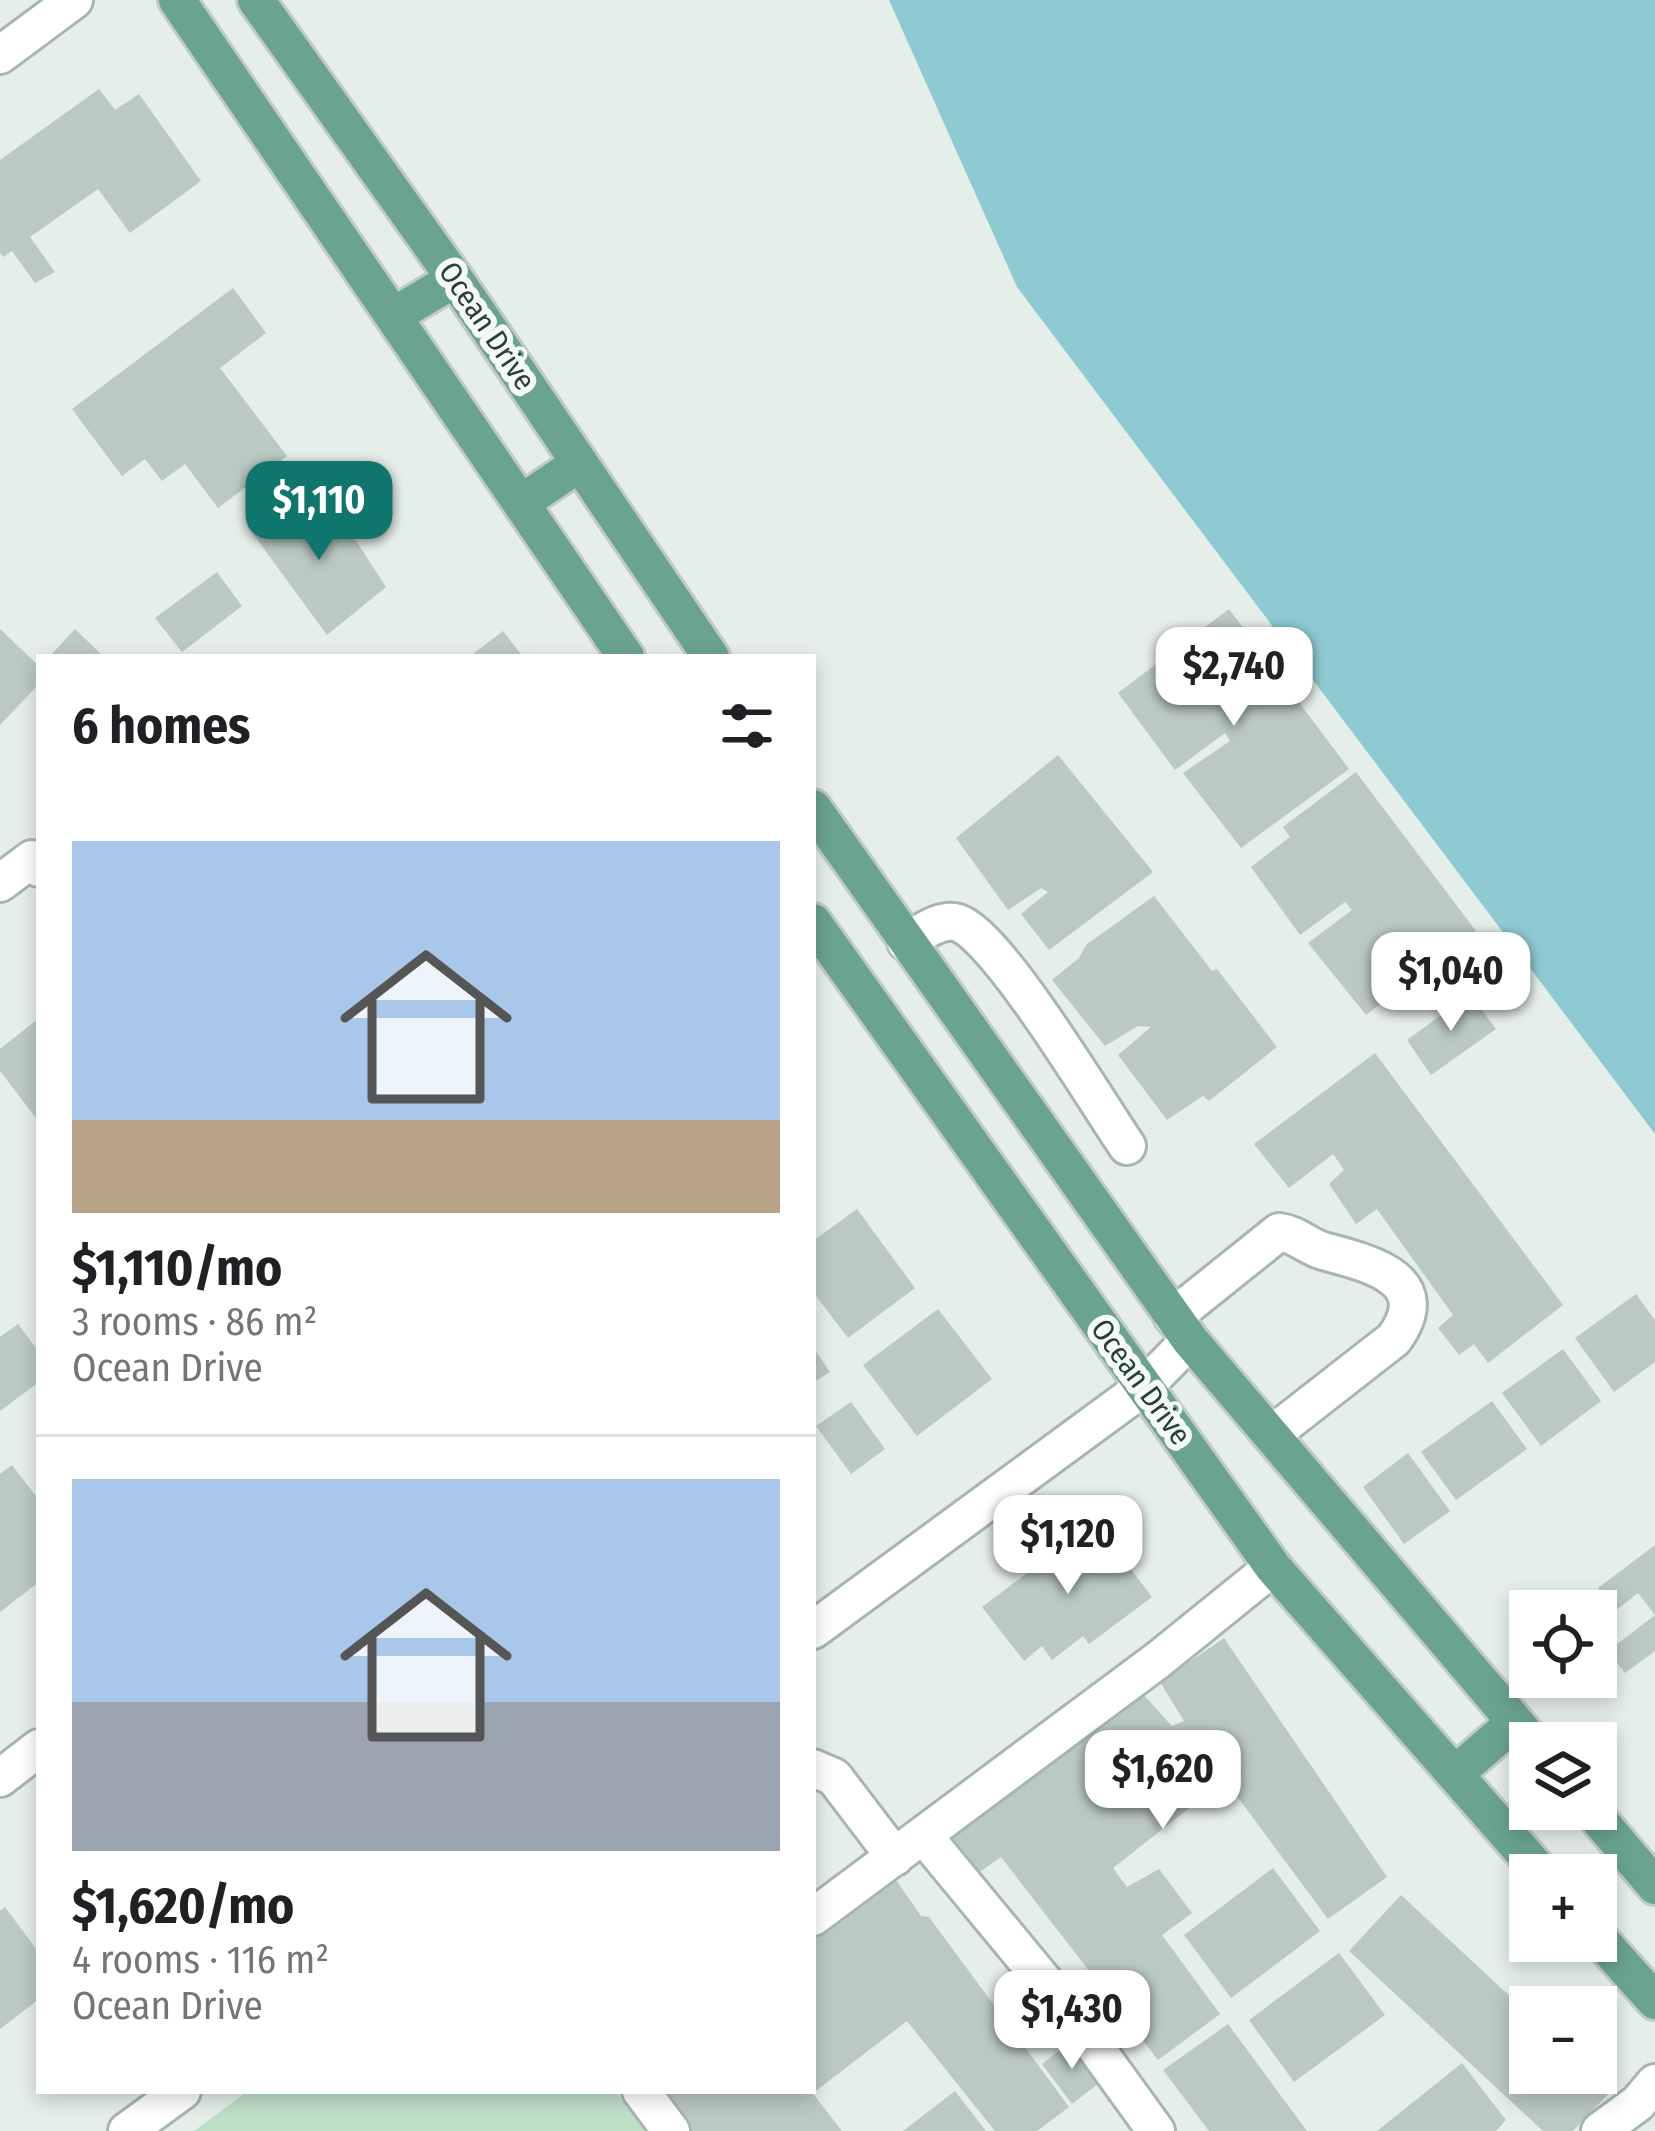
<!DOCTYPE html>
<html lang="en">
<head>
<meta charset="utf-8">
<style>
  body { margin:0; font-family:"Fira Sans Condensed",sans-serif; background:#f2f2f2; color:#202124; height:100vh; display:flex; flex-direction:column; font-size:45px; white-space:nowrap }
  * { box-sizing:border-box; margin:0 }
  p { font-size:39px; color:#757577 }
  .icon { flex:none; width:66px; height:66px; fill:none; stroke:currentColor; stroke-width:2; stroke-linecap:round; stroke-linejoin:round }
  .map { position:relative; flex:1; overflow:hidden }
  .side { position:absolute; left:36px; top:654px; width:780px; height:1440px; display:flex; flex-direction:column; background:#fff; border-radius:0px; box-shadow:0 6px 18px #0003 }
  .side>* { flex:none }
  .fabs { position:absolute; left:1509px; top:1590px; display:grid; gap:24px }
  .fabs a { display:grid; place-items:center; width:108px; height:108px; border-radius:0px; background:#fff; box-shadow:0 6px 18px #0003; font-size:60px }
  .price { position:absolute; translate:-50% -102px; padding:0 27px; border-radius:24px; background:#fff; color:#222; font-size:39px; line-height:78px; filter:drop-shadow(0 3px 6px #0008) }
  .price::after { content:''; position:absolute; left:50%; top:72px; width:36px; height:27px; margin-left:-18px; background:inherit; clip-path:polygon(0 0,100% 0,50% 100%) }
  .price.current { background:#0f766e; color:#fff }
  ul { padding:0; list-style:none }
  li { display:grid; align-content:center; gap:24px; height:636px; padding:0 36px }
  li+li { border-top:3px solid #e0e0e0 }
  li span { display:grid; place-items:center; height:372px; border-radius:0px; color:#555 }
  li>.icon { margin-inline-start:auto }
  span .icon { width:216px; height:216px; fill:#fffc; stroke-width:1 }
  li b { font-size:51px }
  h2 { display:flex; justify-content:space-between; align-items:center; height:144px; padding:0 36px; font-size:51px }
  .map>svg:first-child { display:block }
</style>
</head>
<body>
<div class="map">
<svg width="1655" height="2131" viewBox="0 0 1655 2131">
  <rect width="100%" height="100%" fill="#e5eee9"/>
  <path fill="#bedec6" d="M248,2091H615L645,2131H194Z"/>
  <path fill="#8ecad2" d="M889,0H1655V1134L1017,287Z"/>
  <path fill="#bac9c2" d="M99,89L115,110L139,94L201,181L130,233L98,189L30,237L55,272L35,283L12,251L3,257L0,253V160Z
    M233,288L266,333L220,368L287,456L218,508L185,464L162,481L145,459L122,476L72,409Z
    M278,499L299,528L331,502L386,587L327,635L248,527Z
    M217,572L242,606L182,652L155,618Z
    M1229,609L1349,769L1241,848L1183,773L1230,741L1225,733L1175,770L1118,693Z
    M0,629L39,666V684L0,725Z
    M75,629L104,657H49Z
    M503,631L523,657H469Z
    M1058,755L1153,872L1049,950L1021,914L1048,892L1041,888L1008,910L956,838Z
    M1356,772L1476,931L1366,1015L1308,943L1352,910L1345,902L1300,935L1251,867L1290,837L1283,827Z
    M1154,896L1212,971L1217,969L1277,1047L1209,1101L1203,1096L1167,1120L1118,1055L1151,1027L1138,1026L1105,1046L1052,980L1079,958L1086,945Z
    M1470,994L1496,1029L1431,1075L1407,1040Z
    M39,1018V1122L0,1071V1049Z
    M1375,1053L1563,1305L1488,1363L1474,1344L1459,1355L1438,1328L1453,1315L1377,1209L1356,1224L1329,1184L1344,1170L1333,1154L1289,1188L1254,1144Z
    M857,1209L915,1288L848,1338L813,1292V1241Z
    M1636,1294L1655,1320V1362L1614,1392L1575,1338Z
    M938,1309L992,1379L917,1436L863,1365Z
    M18,1324L39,1352V1382L0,1411V1337Z
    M813,1347L830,1372L813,1383Z
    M1563,1349L1601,1401L1541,1446L1502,1393Z
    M1492,1401L1527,1449L1456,1500L1421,1452Z
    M851,1402L885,1449L851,1474L816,1426Z
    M1408,1453L1450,1511L1404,1544L1363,1487Z
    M12,1465L39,1500V1582L0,1612V1474Z
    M1095,1522L1152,1597L1089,1644L1083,1636L1052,1660L1042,1646L1024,1661L982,1607Z
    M1655,1545V1615L1638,1593L1615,1611L1598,1588Z
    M1655,1615V1651L1625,1673L1608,1651Z
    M1224,1638L1387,1877L1328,1919L1225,1780L1113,1868L1127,1887L1159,1869L1192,1913L1162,1935L1220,2014L1158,2060L1001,1857L977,1874L948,1836L1140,1691L1172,1726L1184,1721L1160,1682Z
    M1273,1868L1320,1931L1231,1998L1184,1935Z
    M894,1877L921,1916L929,1917L1069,2107L1037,2131H995L907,2021L813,2093V1939Z
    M1401,1895L1530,2015V2073H1593L1612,2090L1573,2131H1543L1349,1951Z
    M5,1907L39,1953V1999L0,2029V1911Z
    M1339,1953L1385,2015L1294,2082L1249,2020Z
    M1228,2024L1307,2131H1209L1163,2070Z
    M1073,2040L1103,2080L1072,2104L1042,2064Z
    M1462,2063L1506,2120L1496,2131H1377Z
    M667,2091H811L842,2131H688L663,2098Z
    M955,2091L986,2131H903Z"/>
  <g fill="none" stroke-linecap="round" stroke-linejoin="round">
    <defs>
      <path id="minor" d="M0,55L74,0
        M0,883L32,859L39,868
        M906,942C920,934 941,917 958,923C998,936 1098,1104 1127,1146
        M1173,1317L1279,1232C1296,1234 1307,1246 1323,1251C1367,1263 1438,1278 1394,1339L1271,1435
        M813,1630L1144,1387L1190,1340
        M813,1768L834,1777L895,1857
        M0,1778L39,1748
        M923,1835L1075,2019L1156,2131
        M813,1917L1158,1660L1273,1567
        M641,2091L671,2131
        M127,2131L182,2091
        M1600,2131L1638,2103L1655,2083"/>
      <path id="major" d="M177,0L626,657
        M256,0L455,279L711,657
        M393,316L455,279
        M521,503L580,463
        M813,808L1190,1340L1533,1743
        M813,922L1273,1567L1543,1875
        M1455,1774L1515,1722
        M1590,1809L1655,1886
        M1596,1935L1655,2001"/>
    </defs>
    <use href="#minor" stroke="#a7b6b0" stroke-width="42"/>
    <use href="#major" stroke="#c2cac7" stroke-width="42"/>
    <use href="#minor" stroke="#fff" stroke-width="36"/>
    <use href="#major" stroke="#6aa392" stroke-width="36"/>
  </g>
  <g text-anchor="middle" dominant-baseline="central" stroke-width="12" stroke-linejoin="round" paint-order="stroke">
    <g font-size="30" fill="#244037" stroke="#f5faf8">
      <text transform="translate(487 326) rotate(56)">Ocean Drive</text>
      <text transform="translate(1141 1382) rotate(54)">Ocean Drive</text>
    </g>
  </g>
</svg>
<div class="fabs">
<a><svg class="icon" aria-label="locate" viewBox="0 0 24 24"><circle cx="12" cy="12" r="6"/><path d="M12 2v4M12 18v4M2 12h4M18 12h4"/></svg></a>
<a><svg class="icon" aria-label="layers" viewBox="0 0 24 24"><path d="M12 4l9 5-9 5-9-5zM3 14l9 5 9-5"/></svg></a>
<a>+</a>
<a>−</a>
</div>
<b class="price current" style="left:319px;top:563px">$1,110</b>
<b class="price" style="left:1234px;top:729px">$2,740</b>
<b class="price" style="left:1451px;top:1034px">$1,040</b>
<b class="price" style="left:1068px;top:1597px">$1,120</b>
<b class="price" style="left:1163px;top:1832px">$1,620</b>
<b class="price" style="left:1072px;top:2072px">$1,430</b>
<section class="side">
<h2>6 homes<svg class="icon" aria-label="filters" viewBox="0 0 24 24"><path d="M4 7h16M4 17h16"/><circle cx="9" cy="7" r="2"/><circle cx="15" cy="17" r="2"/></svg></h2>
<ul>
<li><span style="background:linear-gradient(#a9c7e8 75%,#b9a48a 0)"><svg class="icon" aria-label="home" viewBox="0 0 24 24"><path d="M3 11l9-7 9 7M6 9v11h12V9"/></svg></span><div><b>$1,110/mo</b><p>3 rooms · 86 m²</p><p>Ocean Drive</p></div></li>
<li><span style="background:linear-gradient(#a9c7e8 60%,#9aa5b1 0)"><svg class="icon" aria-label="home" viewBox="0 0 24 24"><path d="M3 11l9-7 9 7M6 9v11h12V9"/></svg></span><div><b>$1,620/mo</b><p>4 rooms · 116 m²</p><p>Ocean Drive</p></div></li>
</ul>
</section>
</div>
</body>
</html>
